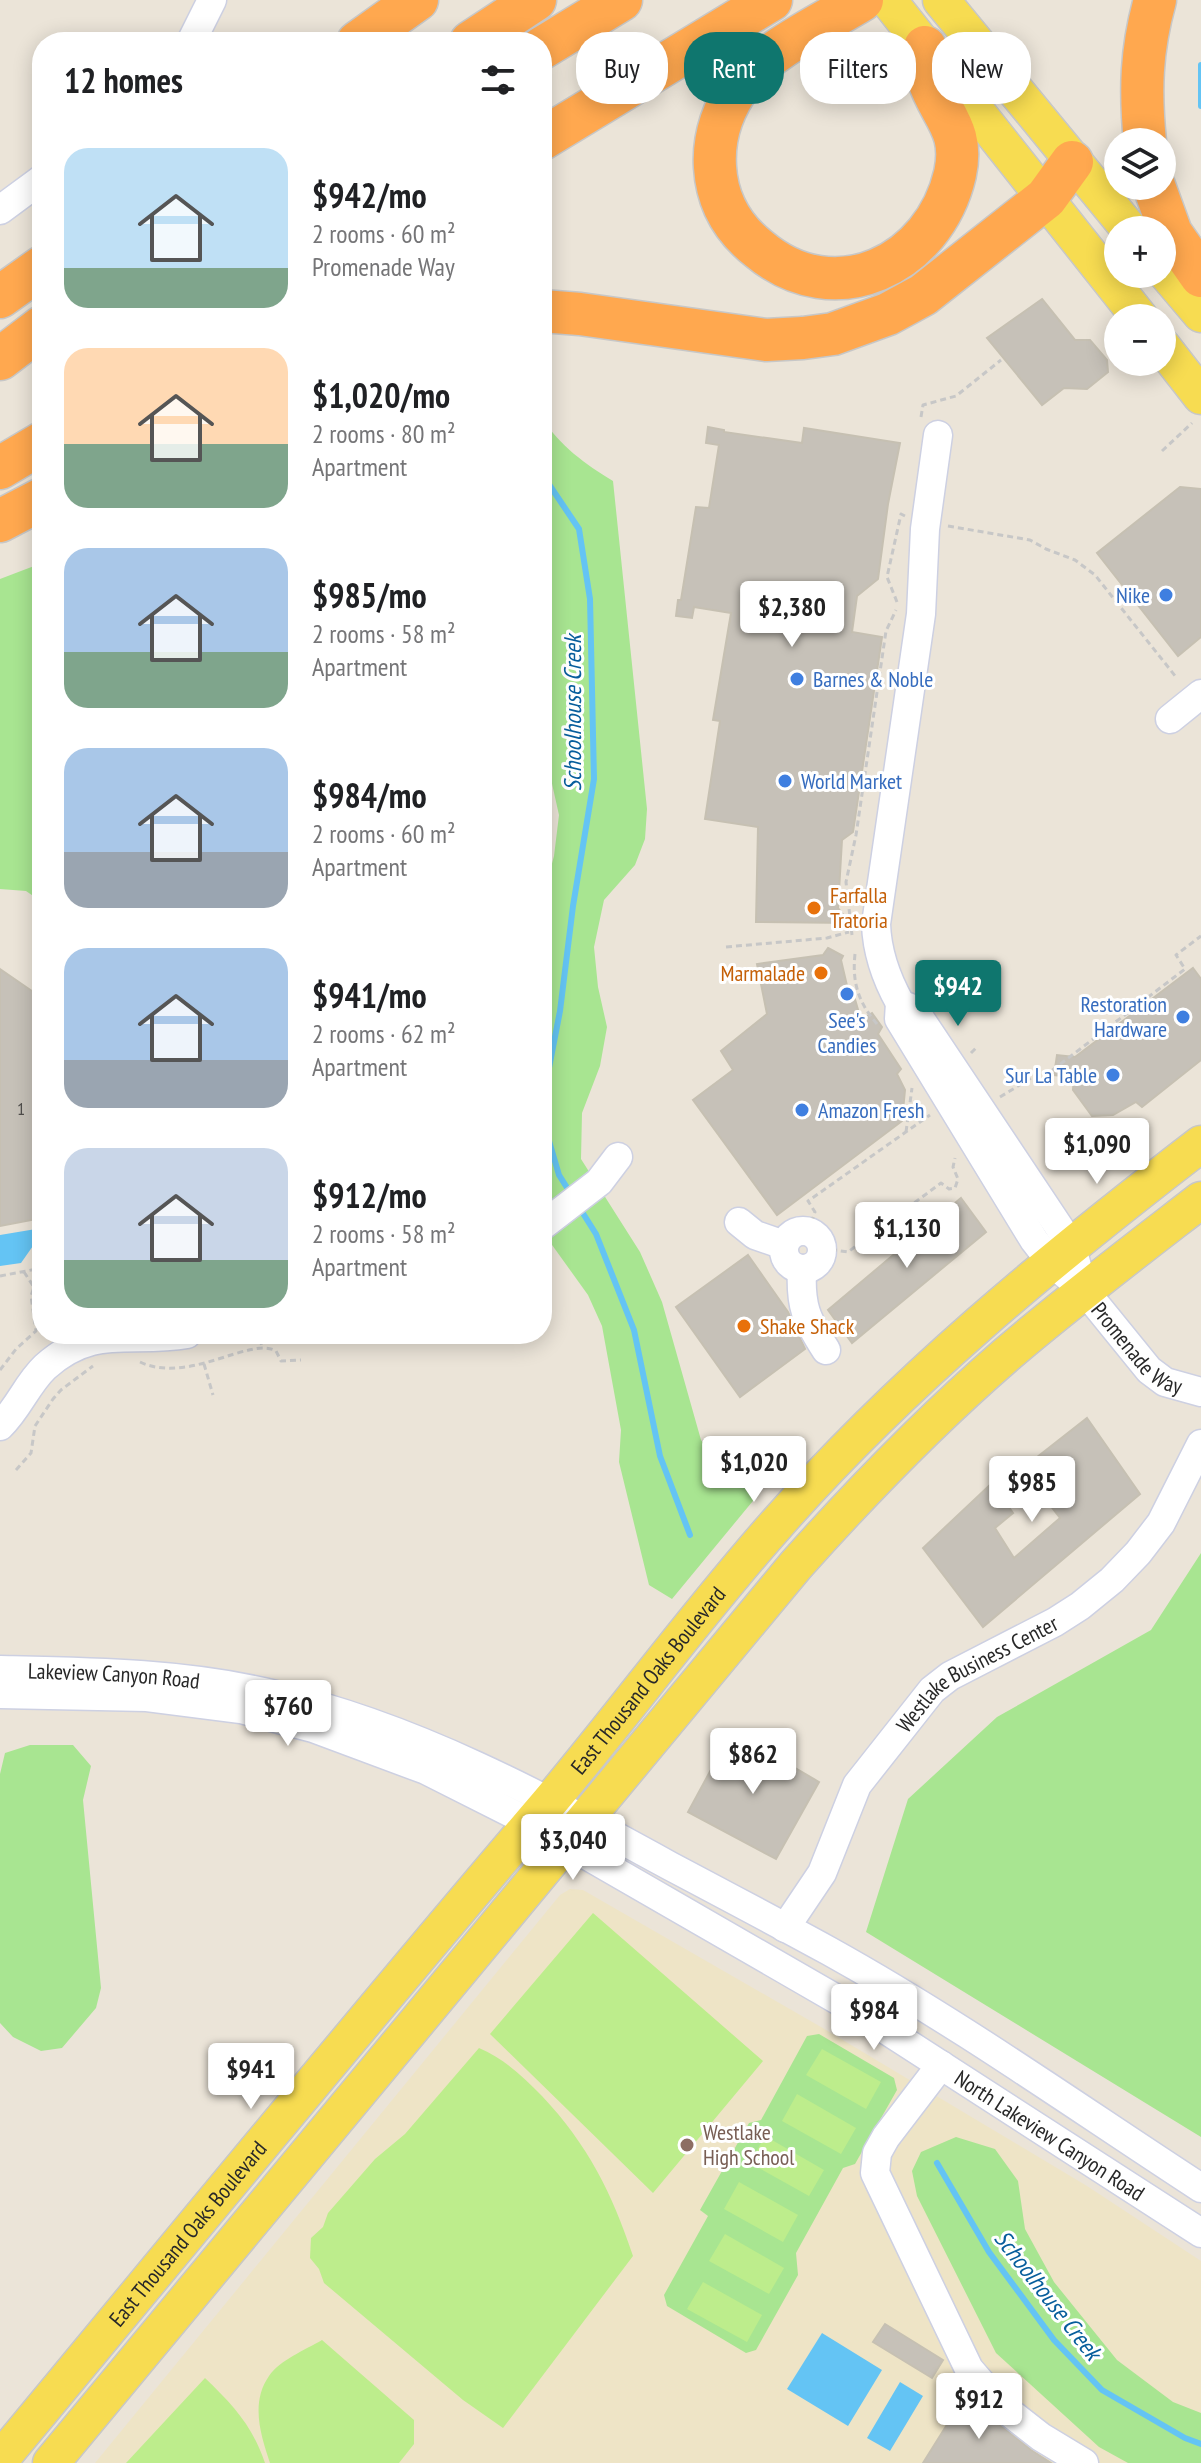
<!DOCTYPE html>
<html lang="en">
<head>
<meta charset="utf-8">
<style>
  body { margin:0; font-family:"PT Sans Narrow",sans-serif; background:#f2f2f2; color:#202124; height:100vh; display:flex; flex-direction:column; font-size:30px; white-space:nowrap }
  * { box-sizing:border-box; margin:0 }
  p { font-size:26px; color:#757577 }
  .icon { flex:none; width:44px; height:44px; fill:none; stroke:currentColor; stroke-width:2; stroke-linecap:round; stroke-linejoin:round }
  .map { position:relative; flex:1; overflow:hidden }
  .panel { position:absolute; left:32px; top:32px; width:520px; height:1312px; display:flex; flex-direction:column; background:#fff; border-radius:32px; box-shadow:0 4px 20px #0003 }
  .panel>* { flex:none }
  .top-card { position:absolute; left:576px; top:32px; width:504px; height:72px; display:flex; gap:16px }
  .controls { position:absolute; left:1104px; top:128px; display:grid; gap:16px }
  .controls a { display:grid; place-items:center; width:72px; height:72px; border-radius:50%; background:#fff; box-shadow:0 4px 20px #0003; font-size:40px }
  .price { position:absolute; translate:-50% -68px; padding:0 18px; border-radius:8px; background:#fff; color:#222; font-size:26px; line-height:52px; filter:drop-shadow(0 2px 4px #0008) }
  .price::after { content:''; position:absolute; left:50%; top:48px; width:24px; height:18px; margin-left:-12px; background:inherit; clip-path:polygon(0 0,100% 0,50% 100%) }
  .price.on { background:#0f766e; color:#fff }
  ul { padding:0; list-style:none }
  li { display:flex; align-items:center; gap:24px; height:200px; padding:0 32px }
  li span { display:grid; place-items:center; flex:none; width:224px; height:160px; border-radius:24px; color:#555 }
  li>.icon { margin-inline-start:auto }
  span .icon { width:96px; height:96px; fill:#fffc; stroke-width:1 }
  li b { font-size:34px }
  h2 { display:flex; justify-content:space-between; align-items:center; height:96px; padding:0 32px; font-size:34px }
  .chip { padding:0 28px; border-radius:32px; background:#fff; box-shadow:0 4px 20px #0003; font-size:28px; line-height:72px }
  .chip.on { background:#0f766e; color:#fff }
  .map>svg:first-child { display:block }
</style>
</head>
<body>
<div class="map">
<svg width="1201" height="2463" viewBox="0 0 1201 2463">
  <rect width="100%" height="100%" fill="#ebe4d8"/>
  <path fill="#eee4c6" d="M570,1889L583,1890L821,2027L1087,2186L1201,2261V2463H95L560,1895Z"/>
  <path fill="#a8e591" d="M542,418C560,446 585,464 613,481L647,809L645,839L635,865L604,900L594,947L598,987L607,1027L600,1066L582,1113L581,1159L640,1252L662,1302L701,1440L718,1464L752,1479L757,1496L672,1599L649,1585L619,1462L621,1430L602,1326L588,1295L542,1231V901L554,856L559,815L542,739V631L548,605L542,585Z
    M42,563V902L26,891L0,889V579Z
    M1201,1553V2137L866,1932L908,1799L997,1717L1151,1630Z
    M30,1745H73L91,1766L83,1800L101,1988L96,2008L62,2048L41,2051L13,2037L0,2023V1774L5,1753Z
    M819,2034L894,2078L897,2090L855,2164L843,2168L796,2253L798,2275L756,2350L746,2353L667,2306L664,2295L708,2216L700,2210L749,2123L761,2120L807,2036Z
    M956,2137L995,2149L1018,2181L1025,2229L1054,2282L1117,2360L1173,2402L1201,2413V2463H1128L1099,2447L996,2353L917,2196L912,2171L921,2152Z"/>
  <path fill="#bded8c" d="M593,1913L763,2061L653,2193L490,2034Z
    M479,2048C505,2059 522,2076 542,2096C588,2145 612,2193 633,2256L503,2428L463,2400L324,2283L319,2269L310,2258L311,2238L323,2227L328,2213L375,2159L405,2134Z
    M822,2049L881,2082L866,2109L806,2075Z
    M797,2094L856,2128L841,2154L782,2121Z
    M765,2136L824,2170L809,2196L750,2163Z
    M739,2182L798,2215L783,2242L724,2209Z
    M725,2234L784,2268L769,2294L709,2261Z
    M703,2282L762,2315L747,2342L687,2309Z
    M322,2340L414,2420V2444L399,2463H270C261,2436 250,2403 269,2376C280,2360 305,2350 322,2340Z
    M205,2378C233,2405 252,2425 265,2463H126Z"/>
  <path fill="#64c4f4" d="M42,1228V1233L21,1263L0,1266V1235Z
    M822,2333L882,2370L848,2426L787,2389Z
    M900,2382L923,2396L890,2451L867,2438Z"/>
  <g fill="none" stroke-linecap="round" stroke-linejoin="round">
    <path stroke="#64c4f4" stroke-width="6" d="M1201,65V106
      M542,474L579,529L590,599L594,779L573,906L560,1011L542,1104
      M542,1117L559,1175L571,1194
      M579,1207L596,1234L634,1330L660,1456L690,1535
      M937,2163L989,2252L1054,2340L1102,2390L1185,2438L1201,2444"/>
  </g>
  <path fill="#c6c1b8" stroke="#c6c0b2" stroke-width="2" d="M1042,299L1075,340H1090L1107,360L1108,372L1087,389L1064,388L1042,405L987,338Z
    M708,427L724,430V432L802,443L804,428L900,443L888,504L878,579L857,596L852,632L882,637L853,832L842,840L838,908L850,923L756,922L758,827L705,819L720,721L713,720L731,613L694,607L692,618L676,616L678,600H681L696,507L709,508L719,445L706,443Z
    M1180,487L1201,489V637L1178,656L1097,553Z
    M828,948L843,956L841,960L848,990L852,989L861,1020L872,1013L882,1027L878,1034L901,1069L897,1074L905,1090L902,1121L777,1215L693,1100L733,1070L721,1051L767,1014L757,964L823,955Z
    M1193,968L1201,979V1060L1142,1107L1136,1102L1113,1115L1092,1116L1073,1090L1074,1077L1054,1075L1057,1055L1075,1057Z
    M0,969L42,998V1218L0,1226Z
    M961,1198L986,1232L852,1343L828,1310Z
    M748,1255L788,1312L805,1349L740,1397L676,1307Z
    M1087,1418L1140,1494L983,1627L923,1548L992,1483L1013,1513L995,1528L1014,1558L1060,1518L1022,1469Z
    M732,1731L819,1782L776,1859L688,1812Z
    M885,2324L943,2360L932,2378L873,2342Z
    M963,2399L983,2411L1031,2450L1051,2463H923Z"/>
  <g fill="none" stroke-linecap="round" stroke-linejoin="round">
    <defs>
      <g id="minor">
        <path d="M191,42L212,0"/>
        <path d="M0,210L42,179"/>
        <path d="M1170,719L1201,694"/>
        <path d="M900,1003C886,978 877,953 876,924L921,614L925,529L938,435"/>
        <path id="s1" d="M900,1003L899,1019L1034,1240L1051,1262L1084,1290L1149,1370L1165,1382L1201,1392"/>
        <path d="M908,1007L919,1017L1071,1245L1077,1266"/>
        <path d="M739,1222L755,1235L784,1245"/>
        <path d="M542,1226L599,1182L618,1157"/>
        <circle cx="803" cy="1250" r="19"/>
        <path d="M802,1269C800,1306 806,1319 826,1350"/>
        <path d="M0,1426C18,1409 27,1384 45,1367C94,1323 131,1344 187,1334"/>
        <path id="s2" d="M0,1670C92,1672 183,1673 272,1694C414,1726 544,1797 670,1866C723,1894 776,1922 829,1951C957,2022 1078,2108 1201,2188"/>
        <path id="s3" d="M0,1694L147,1697L241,1709L313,1728L426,1770L531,1823L857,2011L1201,2233"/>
        <path id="s4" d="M785,1928L822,1873L857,1785L932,1690L950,1676L1055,1622L1080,1606L1112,1580L1138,1553L1161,1523L1201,1444"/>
        <path d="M941,2065L886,2137L877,2153L875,2173L969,2369L1000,2405L1041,2437L1084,2463"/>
      </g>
      <g id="major">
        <path d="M888,0L1140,318"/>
        <path d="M941,0L1130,230"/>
        <path d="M1162,268L1201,314"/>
        <path d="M1162,346L1201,396"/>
        <path id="s5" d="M0,2460C182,2241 362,2021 547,1805C624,1714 695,1616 774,1527C900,1383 1050,1260 1201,1144"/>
        <path d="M51,2463L796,1565C862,1491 931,1420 1006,1355C1069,1301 1135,1251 1201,1200"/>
      </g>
      <path id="highway" d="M862,0C826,22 768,49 742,82C724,106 713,136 715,167C717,201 732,228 759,249C835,313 934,265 955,174C965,128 940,116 928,78C925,68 926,57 925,47
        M358,42L417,0
        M471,42L535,0
        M542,48L621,0
        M542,139L771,0
        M1145,142C1140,91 1141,50 1155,0
        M1154,186L1171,233L1201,276
        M0,297L42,267
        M542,311L580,314L766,340L803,338L833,334L888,314L923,295L1046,198L1072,162
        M0,359L42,327
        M0,468L42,443
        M0,521L42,499"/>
    </defs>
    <use href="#minor" stroke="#cdd0e2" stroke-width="31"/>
    <use href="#major" stroke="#c7c7c7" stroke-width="39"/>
    <use href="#highway" stroke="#c7c7c7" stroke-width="45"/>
    <path stroke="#c7c7c7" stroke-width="3" stroke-dasharray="6 4" stroke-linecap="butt" d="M921,417L923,405L956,396L1001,360
      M1162,451L1192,423
      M948,526L1030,540L1046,549L1075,560L1095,575L1176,677
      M897,602L887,577L901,514L905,516
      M852,935L846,882L856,835L886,631L896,610
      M726,947L827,938L849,932
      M855,954C852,982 858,1002 877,1024
      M971,1053L977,1047
      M1000,1097L1036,1075H1046L1185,969L1176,955L1201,936
      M906,1132L912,1088
      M808,1232L815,1212L808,1201L930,1115
      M821,1248L848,1252L941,1183L949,1189L955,1188L958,1179L953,1167L955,1158
      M24,1272L34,1287L42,1293
      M0,1276L42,1268
      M260,1339L262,1347
      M140,1362C189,1385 250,1336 276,1351L281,1361L301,1360
      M204,1364L213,1395
      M0,1370L16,1349L36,1331L31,1296L34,1287
      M16,1470L31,1453L35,1426L53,1399L61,1390L93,1366"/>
    <use href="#minor" stroke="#fff" stroke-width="28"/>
    <use href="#major" stroke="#f7dc51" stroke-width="36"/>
    <use href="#highway" stroke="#ffa84f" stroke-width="42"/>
  </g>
  <g fill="#3f7fe0" stroke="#fff" stroke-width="3">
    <circle cx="1166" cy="595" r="8"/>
    <circle cx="797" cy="679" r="8"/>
    <circle cx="785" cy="781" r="8"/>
    <circle cx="847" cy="994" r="8"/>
    <circle cx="1183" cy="1017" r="8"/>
    <circle cx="1113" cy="1075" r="8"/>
    <circle cx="802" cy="1110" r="8"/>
  </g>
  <g fill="#e8710a" stroke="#fff" stroke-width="3">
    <circle cx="814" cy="908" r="8"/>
    <circle cx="821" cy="973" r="8"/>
    <circle cx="744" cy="1326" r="8"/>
  </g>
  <circle fill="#8d6e63" stroke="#fff" stroke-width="3" cx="687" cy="2145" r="8"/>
  <g text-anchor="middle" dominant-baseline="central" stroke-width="6" stroke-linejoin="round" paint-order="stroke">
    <g font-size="18" fill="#504e4c">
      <text x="21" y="1108">1</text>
    </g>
    <g font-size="22" fill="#366cbe" stroke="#fff" text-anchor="end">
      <text x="1150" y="595">Nike</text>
      <text x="813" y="679" text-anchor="start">Barnes &amp; Noble</text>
      <text x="801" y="781" text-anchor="start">World Market</text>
      <text x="1167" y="1004">Restoration<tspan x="1167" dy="25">Hardware</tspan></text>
      <text x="847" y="1020" text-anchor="middle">See's<tspan x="847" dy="25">Candies</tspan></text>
      <text x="1097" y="1075">Sur La Table</text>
      <text x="818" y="1110" text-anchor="start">Amazon Fresh</text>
    </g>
    <g font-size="22" fill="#c56008" stroke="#fff" text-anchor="start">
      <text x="830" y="895">Farfalla<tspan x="830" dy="25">Tratoria</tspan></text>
      <text x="805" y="973" text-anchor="end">Marmalade</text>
      <text x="760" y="1326">Shake Shack</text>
    </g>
    <g font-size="22" fill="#282828" stroke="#fff">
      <text stroke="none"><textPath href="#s1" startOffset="426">Promenade Way</textPath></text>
      <text stroke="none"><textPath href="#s2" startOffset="114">Lakeview Canyon Road</textPath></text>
      <text stroke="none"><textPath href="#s4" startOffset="328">Westlake Business Center</textPath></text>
      <text stroke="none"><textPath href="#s5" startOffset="1014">East Thousand Oaks Boulevard</textPath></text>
      <text stroke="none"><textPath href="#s3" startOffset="1160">North Lakeview Canyon Road</textPath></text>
      <text stroke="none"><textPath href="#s5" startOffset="294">East Thousand Oaks Boulevard</textPath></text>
    </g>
    <g font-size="22" fill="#785e54" stroke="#fff" text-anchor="start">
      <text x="703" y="2132">Westlake<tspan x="703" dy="25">High School</tspan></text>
    </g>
    <g font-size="24" font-style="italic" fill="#075e9c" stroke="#fff">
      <text transform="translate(572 713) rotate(-90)">Schoolhouse Creek</text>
      <text transform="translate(1048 2295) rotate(52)">Schoolhouse Creek</text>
    </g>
  </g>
</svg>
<div class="controls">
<a><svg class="icon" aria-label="layers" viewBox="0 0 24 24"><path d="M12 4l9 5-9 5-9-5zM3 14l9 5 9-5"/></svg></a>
<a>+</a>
<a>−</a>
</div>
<b class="price" style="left:792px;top:649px">$2,380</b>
<b class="price on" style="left:958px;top:1028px">$942</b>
<b class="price" style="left:1097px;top:1186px">$1,090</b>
<b class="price" style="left:907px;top:1270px">$1,130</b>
<b class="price" style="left:754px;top:1504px">$1,020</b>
<b class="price" style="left:1032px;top:1524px">$985</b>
<b class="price" style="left:288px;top:1748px">$760</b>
<b class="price" style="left:753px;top:1796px">$862</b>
<b class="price" style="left:573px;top:1882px">$3,040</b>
<b class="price" style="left:874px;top:2052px">$984</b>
<b class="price" style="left:251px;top:2111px">$941</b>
<b class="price" style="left:979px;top:2441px">$912</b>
<div class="top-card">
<a class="chip">Buy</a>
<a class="chip on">Rent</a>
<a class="chip">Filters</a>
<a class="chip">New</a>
</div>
<section class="panel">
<h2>12 homes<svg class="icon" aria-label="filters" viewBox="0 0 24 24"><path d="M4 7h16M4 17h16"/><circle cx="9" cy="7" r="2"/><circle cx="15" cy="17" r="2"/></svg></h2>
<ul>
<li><span style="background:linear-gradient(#bfe0f5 75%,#7fa58c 0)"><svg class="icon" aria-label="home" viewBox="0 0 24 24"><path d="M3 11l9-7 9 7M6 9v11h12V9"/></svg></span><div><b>$942/mo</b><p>2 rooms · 60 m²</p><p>Promenade Way</p></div></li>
<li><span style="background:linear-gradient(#ffd9b3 60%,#7fa58c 0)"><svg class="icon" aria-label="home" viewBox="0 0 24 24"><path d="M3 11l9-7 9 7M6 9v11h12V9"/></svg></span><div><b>$1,020/mo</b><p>2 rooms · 80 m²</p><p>Apartment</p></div></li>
<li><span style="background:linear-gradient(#a9c7e8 65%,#7fa58c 0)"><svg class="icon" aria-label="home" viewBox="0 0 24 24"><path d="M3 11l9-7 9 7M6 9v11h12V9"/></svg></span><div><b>$985/mo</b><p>2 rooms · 58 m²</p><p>Apartment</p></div></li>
<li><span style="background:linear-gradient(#a9c7e8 65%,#9aa5b1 0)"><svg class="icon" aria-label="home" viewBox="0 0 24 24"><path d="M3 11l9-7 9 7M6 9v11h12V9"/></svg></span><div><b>$984/mo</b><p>2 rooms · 60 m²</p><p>Apartment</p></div></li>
<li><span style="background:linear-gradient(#a9c7e8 70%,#9aa5b1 0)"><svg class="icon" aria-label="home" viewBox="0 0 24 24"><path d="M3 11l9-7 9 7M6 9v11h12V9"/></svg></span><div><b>$941/mo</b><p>2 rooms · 62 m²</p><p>Apartment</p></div></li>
<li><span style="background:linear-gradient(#c9d6e8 70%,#7fa58c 0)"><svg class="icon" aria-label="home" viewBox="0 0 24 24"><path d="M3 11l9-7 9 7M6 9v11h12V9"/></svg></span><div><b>$912/mo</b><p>2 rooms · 58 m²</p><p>Apartment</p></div></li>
</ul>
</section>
</div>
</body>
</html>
